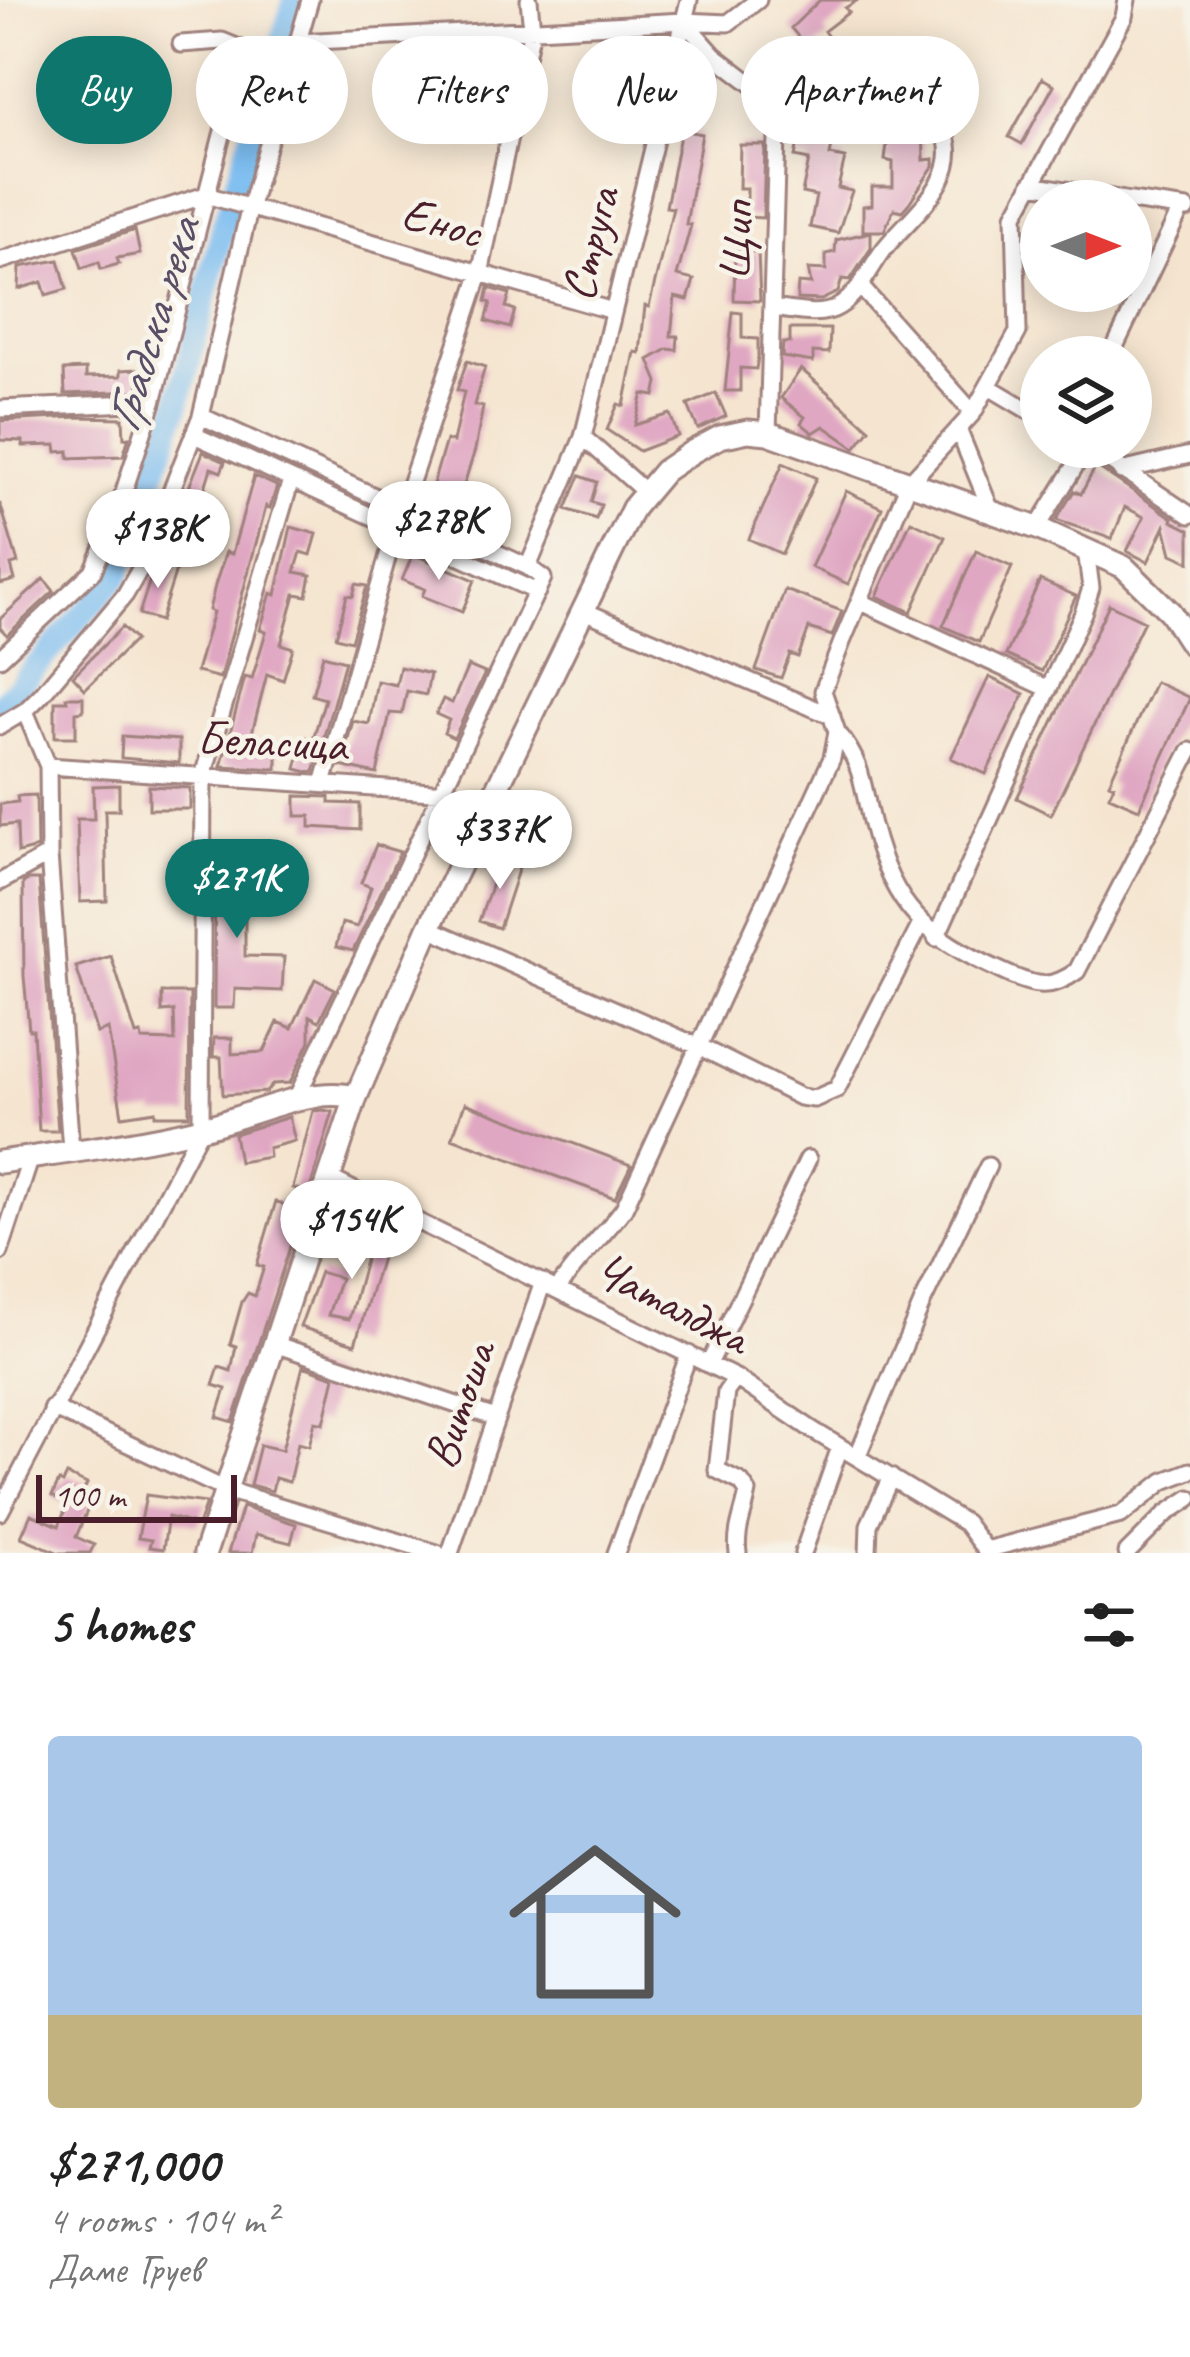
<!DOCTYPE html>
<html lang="en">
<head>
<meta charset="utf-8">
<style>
  body { margin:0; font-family:Caveat,sans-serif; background:#f2f2f2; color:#222; height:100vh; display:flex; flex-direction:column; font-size:45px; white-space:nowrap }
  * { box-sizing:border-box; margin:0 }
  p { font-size:39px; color:#767676 }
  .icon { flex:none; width:66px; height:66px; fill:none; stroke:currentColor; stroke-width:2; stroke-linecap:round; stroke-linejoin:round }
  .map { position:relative; height:1553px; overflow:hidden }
  .drawer { display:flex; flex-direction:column; background:#fff; flex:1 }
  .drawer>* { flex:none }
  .top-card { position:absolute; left:36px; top:36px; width:1119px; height:108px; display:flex; gap:24px }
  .needle { width:78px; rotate:90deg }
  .fabs { position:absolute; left:1020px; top:180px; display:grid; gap:24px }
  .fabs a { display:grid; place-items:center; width:132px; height:132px; border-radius:50%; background:#fff; box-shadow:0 6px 30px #0003; font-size:60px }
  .scale { position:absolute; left:36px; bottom:30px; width:201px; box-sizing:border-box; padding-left:12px; border:6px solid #4a1f2b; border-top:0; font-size:33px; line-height:42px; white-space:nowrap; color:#4a1f2b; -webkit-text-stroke:9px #f7f3e8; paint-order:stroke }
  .price { position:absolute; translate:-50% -102px; padding:0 27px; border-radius:42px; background:#fff; color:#222; font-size:39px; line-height:78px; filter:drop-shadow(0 3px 6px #0008) }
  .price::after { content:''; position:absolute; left:50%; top:72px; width:36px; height:27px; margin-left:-18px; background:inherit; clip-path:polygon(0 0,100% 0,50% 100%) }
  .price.current { background:#0f766e; color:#fff }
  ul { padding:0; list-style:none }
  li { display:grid; align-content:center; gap:24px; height:636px; padding:0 48px }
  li+li { border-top:3px solid #e0e0e0 }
  li span { display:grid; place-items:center; height:372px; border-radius:12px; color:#555 }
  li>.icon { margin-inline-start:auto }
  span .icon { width:216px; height:216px; fill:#fffc; stroke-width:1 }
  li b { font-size:51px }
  h2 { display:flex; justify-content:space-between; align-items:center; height:144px; padding:0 48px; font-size:51px }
  .pill { padding:0 42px; border-radius:54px; background:#fff; box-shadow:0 6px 30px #0003; font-size:42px; line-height:108px }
  .pill.current { background:#0f766e; color:#fff }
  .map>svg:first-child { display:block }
</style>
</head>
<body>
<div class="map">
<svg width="1190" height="1553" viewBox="0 0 1190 1553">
  <rect width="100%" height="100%" fill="#f7f3e8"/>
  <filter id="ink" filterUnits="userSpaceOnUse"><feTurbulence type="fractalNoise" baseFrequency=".00833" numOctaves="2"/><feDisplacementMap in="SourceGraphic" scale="24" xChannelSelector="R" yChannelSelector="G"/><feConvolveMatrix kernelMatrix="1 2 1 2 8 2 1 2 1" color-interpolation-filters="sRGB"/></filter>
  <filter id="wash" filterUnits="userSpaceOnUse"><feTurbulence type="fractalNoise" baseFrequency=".004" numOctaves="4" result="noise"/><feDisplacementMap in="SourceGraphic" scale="48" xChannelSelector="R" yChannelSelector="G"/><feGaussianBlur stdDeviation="2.7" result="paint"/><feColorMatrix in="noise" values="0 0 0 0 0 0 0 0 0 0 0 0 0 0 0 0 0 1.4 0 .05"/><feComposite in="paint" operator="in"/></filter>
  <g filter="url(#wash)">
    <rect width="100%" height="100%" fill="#f5e5d0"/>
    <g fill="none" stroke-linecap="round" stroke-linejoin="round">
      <path stroke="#7cbdf1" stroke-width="24" d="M0,706L117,577L177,408L225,221L295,0"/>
    </g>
    <g id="blocks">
      <path fill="#e0a7c3" d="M820,0H858L845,8L849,12L824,31L828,37L810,51L791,28Z
        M687,58L704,62L718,73L716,83L709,82L703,113L676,107Z
        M937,70H961L960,98L844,94V73L936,77Z
        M1042,78L1054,85L1022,144L1009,137Z
        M803,117L838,118L830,155L845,158L838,188L852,191L838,233L810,227L816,196L802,193L809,160L795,157Z
        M890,120L923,123L924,160L934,159V165L909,203L902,211L894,209L884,231H863V206L872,205V187H893V162L885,160Z
        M681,130L702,134L686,224L691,225L677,276L694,280L688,300L675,297L671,336H678L677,350L668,349L649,360L658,382L655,396L643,394L635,425L670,414L678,436L639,451L607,430L618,404L624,406L635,352L640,353L645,306L649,307L673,208L666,207Z
        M740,145H765L763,218L747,217V188H739Z
        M135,230L140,254L117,258L119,264L101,269L99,262L82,268L76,249Z
        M871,232V248L850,280L842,279L838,292L821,300L797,299L798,283L811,284L808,269L826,270V254L835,252L836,240Z
        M735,251L758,252L760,301L734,300Z
        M59,260L67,289L46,295L42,282L19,289L20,267Z
        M489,288L510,294L506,307L515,310L510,328L486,321L491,303L486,301Z
        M733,312L742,313V338L758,339V357L756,369L740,368V391H725Z
        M790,329H830L829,353L813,352V362L782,357L783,343H790Z
        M467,361L485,367L474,405L483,407L475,450L461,494L478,499L470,527L448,517L451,505L429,498L446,440L453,442L464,392L457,390Z
        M86,369V377L121,376V370L138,369L139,391L65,394L64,370Z
        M801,369L870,429L855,448L824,426L813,433L801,423L805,417L781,398Z
        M716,393L726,416L698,429L688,405Z
        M79,417L123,418L124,438L129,437L123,456L69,458V451L57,452L56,445L23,446V441L0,440V421Z
        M203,452L225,462L221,472L211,468L198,510L182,505Z
        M783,463L816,478L782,554L749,539Z
        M1096,466L1173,518L1172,521L1190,530V562L1172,554L1165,526L1148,562L1127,551L1144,517L1125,507L1112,539L1056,520L1074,491L1081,494Z
        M254,476L277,486L270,508L266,506L220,678L196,672L213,612L209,610L216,582L226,552L232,554Z
        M580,476L597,482L591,502L601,505L596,519L566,509Z
        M846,491L882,508L848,584L811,567Z
        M0,503L18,563L11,565L15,580L0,584Z
        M911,521L945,537L911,612L877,596Z
        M291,527L317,534L311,555L301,552L295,572L311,575L307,596L295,594L281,644L293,648L283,680L267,674L250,741H277V769L221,766L245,677L252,679L266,632L260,630L271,593L276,595Z
        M976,551L1012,567L979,642L943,626Z
        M413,554L475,580L462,612L422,596L425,589L402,580Z
        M156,561L177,567L160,621L139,614Z
        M44,579L54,591L7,635L0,628V619Z
        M1040,580L1076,596L1042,671L1006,655Z
        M356,584L367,586L351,641L336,637L347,595L353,596Z
        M785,590L842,611L832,636L809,628L798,657L790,654L781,678L756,670Z
        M1109,604L1144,621L1051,815L1017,798Z
        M122,627L135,640L85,689L73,676Z
        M323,655L345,661L314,772H308L296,769L304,737L313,739L325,699L312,695Z
        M468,666L485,673L454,738L444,733L449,720L436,714L443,699L452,703Z
        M400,667L430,674L426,695L407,691L402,714L390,713L377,774L340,766L353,721L369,724L377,681L396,685Z
        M989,677L1024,694L986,774L951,758Z
        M1155,682L1190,698L1139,809L1109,796L1114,785L1109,783Z
        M66,697H83V711L76,712V737H55V701H67Z
        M122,736L179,740V763L121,758Z
        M119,785V810H105L107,901L80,902L77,819H94L93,786Z
        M149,786L190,788V809H149Z
        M36,795L37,848L18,853L17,824L0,826V804L18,802L17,796Z
        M296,796L330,797V803L360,804V830L310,827V816H296Z
        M376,845L400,852L353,951L336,947L342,923L357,927L371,887L361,883Z
        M237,850L239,897H245V956L284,957L282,991L235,989L234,1008H214L215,851Z
        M502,855L521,861L499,928L479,921Z
        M28,880H39L58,1131H39L33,1030H29L24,976L23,883Z
        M111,956L136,1035L141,1034L142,1040L175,1041L174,1011L162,1012V993H190L189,1115H155V1111L122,1116L108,1029L97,1033L76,967Z
        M315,979L335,989L319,1021L310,1016V1041L290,1083L273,1084L266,1092L223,1095L221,1057H213L214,1038H232V1054L264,1052L278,1022L292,1028Z
        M465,1103L631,1165L615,1198L452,1138Z
        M323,1110L333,1112L309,1192L293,1188L313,1111Z
        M289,1117L295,1141L268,1148L269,1157L239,1162L234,1134Z
        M276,1201L301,1213L233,1422L217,1417L226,1389L213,1385L219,1367L231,1371L236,1346L230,1344L242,1302L248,1293L255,1296L264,1267L257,1265Z
        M356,1209L407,1230L404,1246L386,1241L355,1344L300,1327L320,1272L340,1278L328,1315L349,1319L371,1239L350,1233Z
        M303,1366L335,1377L324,1423L315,1421L309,1446L298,1443L289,1482L275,1478L272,1491L250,1485L260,1445L282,1450Z
        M67,1475L87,1484L82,1494L92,1499L76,1537L94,1545L90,1553H59L21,1537L31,1514L59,1526L68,1503L52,1496L59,1481L63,1483Z
        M146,1495L206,1503L198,1525L168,1517L163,1549L149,1547L151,1540L138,1538Z
        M242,1507L296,1524L291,1543L256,1534L252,1553H228Z"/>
    </g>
  </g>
  <g filter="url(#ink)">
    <use href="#blocks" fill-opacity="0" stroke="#a0827e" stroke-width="3"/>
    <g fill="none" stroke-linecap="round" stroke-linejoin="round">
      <defs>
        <path id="minor" d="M684,21L714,55L778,104L768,433
          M299,42L684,21L728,23L758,0
          M1031,184L1130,201
          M1131,201L1187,209
          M0,261L206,195L613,311
          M860,286L973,413
          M772,308C791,310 821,318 838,307C860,294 870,267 885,248C910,216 968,175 942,128C936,117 933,114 922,109L778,104
          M1110,357L1181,209
          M989,387L1041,418
          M0,409L153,402
          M201,416L528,567L543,578L295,1101
          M958,429L992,513
          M194,435L537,592
          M583,437L644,491
          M1089,447L1190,515
          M1121,471L1190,455
          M1037,528L1087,447
          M528,567L583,437L689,0
          M859,601L1047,688
          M584,611L832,716
          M0,658L93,571L114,522L153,402L244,50L222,41L181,44
          M25,711L48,766L49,855L71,1150
          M0,726L25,711L41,695L125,595L140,569L201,416L250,206L310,0
          M837,732C864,765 862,786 872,825C894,909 925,936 1001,971C1031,985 1049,992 1077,971L1190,751
          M48,766L491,796
          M323,784L396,527L480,274L532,29L529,0
          M0,882L49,855
          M429,928L700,1047L800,1097L814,1099L837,1089L921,924
          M936,938L1083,613L1091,588L1086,550
          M329,1178L736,1378L814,1431L965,1523L985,1550L1121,1515L1164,1481L1190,1471
          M0,1252L31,1157
          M558,1289C577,1259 603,1237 624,1208L832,758L837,732L823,691L842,642L909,483L973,413L1018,332L1015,215L1124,17L1127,0
          M274,1344L496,1418
          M709,1364L808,1159
          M736,1378L726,1392L717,1470L741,1482L748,1492C744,1514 735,1531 738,1553
          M52,1408L226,1490L437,1553
          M857,1457L923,1301L988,1166
          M0,1512L201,1128L203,776L291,480
          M450,1553L543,1282
          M616,1553L689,1354
          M803,1553L840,1447
          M868,1553L869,1525L891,1477
          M1127,1553L1166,1514L1190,1498"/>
        <path id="tertiary" d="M0,1162C67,1152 136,1144 202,1128C249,1117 308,1085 356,1097
          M205,1553L356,1097L429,928L633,508L664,471L692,452L720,437L748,431L768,433L1037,528L1124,567L1170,612L1190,643"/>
      </defs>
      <use href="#minor" stroke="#a0827e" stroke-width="21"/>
      <use href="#tertiary" stroke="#a0827e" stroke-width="27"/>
      <use href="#minor" stroke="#fff" stroke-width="15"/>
      <use href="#tertiary" stroke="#fff" stroke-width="21"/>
    </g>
  </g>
  <g text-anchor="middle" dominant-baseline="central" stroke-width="9" stroke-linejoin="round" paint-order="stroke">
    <g font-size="48" fill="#4a1f2b" stroke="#f7f3e8">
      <text transform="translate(442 222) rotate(16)">Енос</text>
      <text transform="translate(735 240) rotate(-88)">Щип</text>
      <text transform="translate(590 244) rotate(-76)">Струга</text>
      <text transform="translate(272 741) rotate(3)">Беласица</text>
      <text transform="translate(672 1303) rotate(27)">Чаталджа</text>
      <text transform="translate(459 1405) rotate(-71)">Витоша</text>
    </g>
    <g font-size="51" font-style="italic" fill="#594e66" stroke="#f7f3e8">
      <text transform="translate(152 325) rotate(-73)">Градска река</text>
    </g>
  </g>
</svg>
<div class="fabs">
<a><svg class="needle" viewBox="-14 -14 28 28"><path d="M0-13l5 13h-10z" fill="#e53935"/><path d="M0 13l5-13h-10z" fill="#767676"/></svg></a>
<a><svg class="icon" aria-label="layers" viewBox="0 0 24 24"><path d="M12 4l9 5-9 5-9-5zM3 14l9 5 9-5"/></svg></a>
</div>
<div class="scale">100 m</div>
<b class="price" style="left:439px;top:583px">$278K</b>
<b class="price" style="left:158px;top:591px">$138K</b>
<b class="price" style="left:500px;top:892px">$337K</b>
<b class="price current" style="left:237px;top:941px">$271K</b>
<b class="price" style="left:352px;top:1282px">$154K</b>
<div class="top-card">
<a class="pill current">Buy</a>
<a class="pill">Rent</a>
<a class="pill">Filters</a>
<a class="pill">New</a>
<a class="pill">Apartment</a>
</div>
</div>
<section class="drawer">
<h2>5 homes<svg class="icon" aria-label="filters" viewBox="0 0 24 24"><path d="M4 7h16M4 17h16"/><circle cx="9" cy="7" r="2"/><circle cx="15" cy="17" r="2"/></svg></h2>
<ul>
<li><span style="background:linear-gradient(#a9c7e8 75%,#c2b280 0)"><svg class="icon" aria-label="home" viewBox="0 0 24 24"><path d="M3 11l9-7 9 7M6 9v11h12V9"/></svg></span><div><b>$271,000</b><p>4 rooms · 104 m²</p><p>Даме Груев</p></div></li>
</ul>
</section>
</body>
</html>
